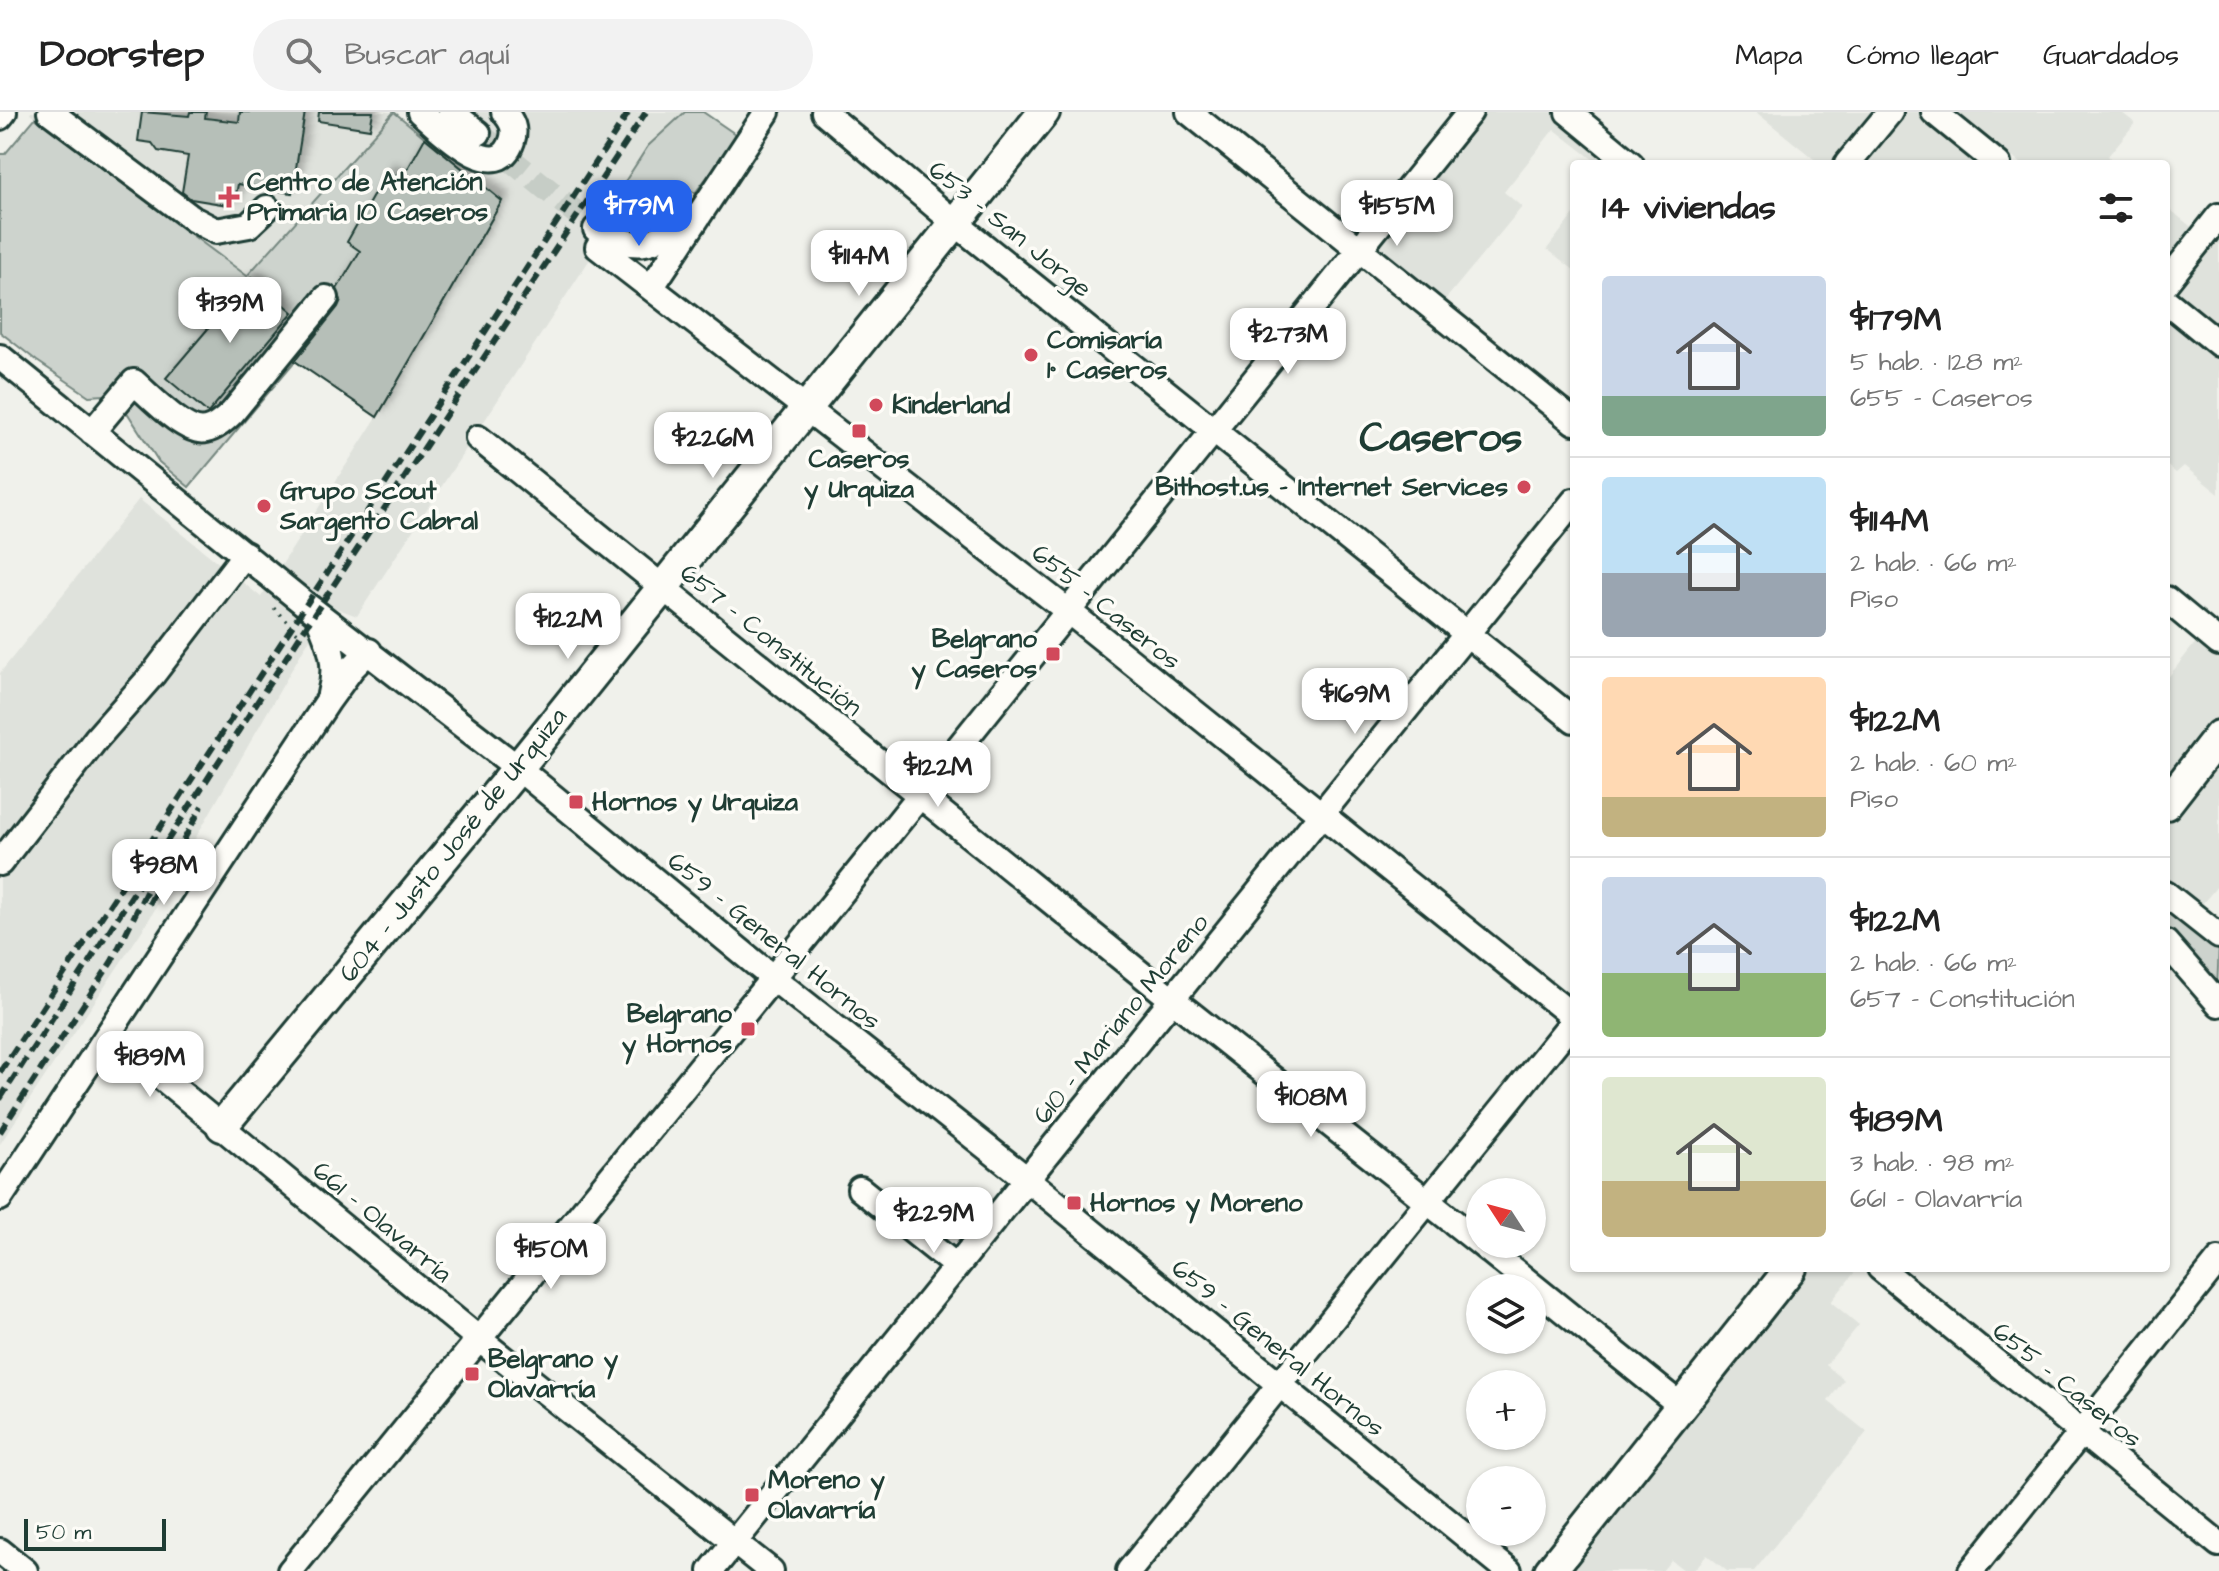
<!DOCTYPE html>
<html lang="es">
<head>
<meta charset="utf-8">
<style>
  body { margin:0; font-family:"Architects Daughter",sans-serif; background:#f2f2f2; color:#222; height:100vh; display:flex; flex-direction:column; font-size:30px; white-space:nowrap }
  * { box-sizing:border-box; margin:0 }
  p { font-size:26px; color:#767676 }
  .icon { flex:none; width:44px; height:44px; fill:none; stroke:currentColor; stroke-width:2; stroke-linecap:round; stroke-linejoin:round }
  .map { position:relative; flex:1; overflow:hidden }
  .panel { position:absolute; left:1570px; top:48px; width:600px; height:1112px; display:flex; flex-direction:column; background:#fff; border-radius:8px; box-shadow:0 2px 6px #0004 }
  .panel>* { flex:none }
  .needle { width:52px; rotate:306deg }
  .tools { position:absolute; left:1466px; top:1066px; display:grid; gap:16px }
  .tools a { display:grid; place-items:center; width:80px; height:80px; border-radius:50%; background:#fff; box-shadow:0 2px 6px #0004; font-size:40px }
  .scale { position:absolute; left:24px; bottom:20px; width:142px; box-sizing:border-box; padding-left:8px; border:4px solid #1f3d34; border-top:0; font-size:22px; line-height:28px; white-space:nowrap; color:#1f3d34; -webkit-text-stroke:6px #fdfcf7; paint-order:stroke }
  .price { position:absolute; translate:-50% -68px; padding:0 18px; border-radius:16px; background:#fff; color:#222; font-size:26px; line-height:52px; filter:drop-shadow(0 2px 4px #0008) }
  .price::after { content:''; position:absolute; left:50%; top:48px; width:24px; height:18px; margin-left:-12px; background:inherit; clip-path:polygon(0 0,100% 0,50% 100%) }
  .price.active { background:#2563eb; color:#fff }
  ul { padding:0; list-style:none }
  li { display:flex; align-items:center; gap:24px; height:200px; padding:0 32px }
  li+li { border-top:2px solid #e0e0e0 }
  li span { display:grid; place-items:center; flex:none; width:224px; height:160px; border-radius:8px; color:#555 }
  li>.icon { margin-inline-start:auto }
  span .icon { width:96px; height:96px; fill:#fffc; stroke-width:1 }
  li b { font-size:34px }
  h2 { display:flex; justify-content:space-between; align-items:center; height:96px; padding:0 32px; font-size:34px }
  header { display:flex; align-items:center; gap:48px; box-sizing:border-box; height:112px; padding:0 40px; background:#fff; border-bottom:2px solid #e0e0e0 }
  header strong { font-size:38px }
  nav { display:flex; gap:44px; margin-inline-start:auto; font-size:28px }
  .search { width:560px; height:72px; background:#f2f2f2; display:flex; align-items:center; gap:20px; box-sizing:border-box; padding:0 28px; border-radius:44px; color:#767676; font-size:30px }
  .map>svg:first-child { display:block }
</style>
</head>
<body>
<header>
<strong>Doorstep</strong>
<div class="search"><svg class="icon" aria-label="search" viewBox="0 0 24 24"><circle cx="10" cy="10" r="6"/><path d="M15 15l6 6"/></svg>Buscar aquí</div>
<nav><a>Mapa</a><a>Cómo llegar</a><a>Guardados</a></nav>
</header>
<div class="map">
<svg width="2219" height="1459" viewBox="0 0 2219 1459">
  <defs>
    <filter id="shadow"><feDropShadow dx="7" dy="-7" stdDeviation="4" flood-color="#0004"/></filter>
  </defs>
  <rect width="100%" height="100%" fill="#f0f1eb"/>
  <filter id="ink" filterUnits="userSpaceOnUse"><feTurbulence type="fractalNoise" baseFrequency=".0125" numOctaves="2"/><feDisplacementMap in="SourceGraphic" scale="16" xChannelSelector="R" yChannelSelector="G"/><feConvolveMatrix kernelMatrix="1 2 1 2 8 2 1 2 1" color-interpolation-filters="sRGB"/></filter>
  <g filter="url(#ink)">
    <path fill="#dfe2dc" d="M31,0H394L247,164L30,2Z
      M472,0H685L648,34L589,126L592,144L357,504L333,495L304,536L147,811L0,1032V561L139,387L261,485L377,305L502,89L454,49L485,11Z
      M1485,0H1553L1617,52H1599L1554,17L1504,80L1522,95L1440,194L1377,143V136Z
      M1756,0H1882L1839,52H1820Z
      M1899,0H1924L1988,52H1855Z
      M1946,0H2121L2135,11L2108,44L2116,52H2021L1960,4Z
      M2166,94L2196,119L2166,154Z
      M1574,102V158L1547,137Z
      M2219,121V218L2180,191L2176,179L2180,170Z
      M2166,201L2219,241V382L2184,354L2176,361L2166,353Z
      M2200,525L2219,540V605L2166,671V568Z
      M2219,644V772L2197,798L2166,773V710Z
      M1807,1156H1858L1831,1190L1859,1213L1826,1253L1844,1268L1828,1289L1867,1320L1754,1459H1727L1707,1443L1693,1459H1685L1671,1448L1662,1459H1564Z"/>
    <path fill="#cdd3cd" stroke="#768880" stroke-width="2" d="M394,0L502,89L377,305L295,249L189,375L159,350L128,302L105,283L89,284L37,249L0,220V42H5L35,6L247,164Z
      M685,0H703L738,24L695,81L688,76C664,106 642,108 606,99L648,34Z
      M2166,794L2219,834L2217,877L2166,816Z"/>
    <path fill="#b6bfb8" stroke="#1f3d34" stroke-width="2" filter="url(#shadow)" d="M142,0L189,4L190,0H206L205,6L239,10L240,0H305L292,81L238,72L234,94L191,87L182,80L188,44L158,39L152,31L138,29Z
      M319,0H373L370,17L318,9Z
      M425,26L502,89L377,305L295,249L338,195L341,188L337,177L360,139L347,130L387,59L402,67Z
      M252,165L293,200L208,301L166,266Z"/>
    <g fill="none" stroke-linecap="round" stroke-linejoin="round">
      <path stroke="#c6cdc6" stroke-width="24" stroke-dasharray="24 12" stroke-linecap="butt" d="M478,21L596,117"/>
      <defs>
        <path id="minor" d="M50,0L193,107L216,119L249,113L267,96
          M420,0C438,15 496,76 512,29C516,17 512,9 504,0
          M451,0L478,21
          M824,0L954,110L1574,608
          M1189,0L1574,310
          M1568,0L1631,52
          M1934,0L1998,52
          M0,5L4,0
          M1847,52L1890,0
          M596,117C633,140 657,136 686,104
          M598,135L1068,499L1574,905
          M2166,171L2219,104
          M651,176L767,0
          M2166,189L2219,232
          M0,245L305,492L518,656L773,866L1028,1068L1509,1459
          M92,320L134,270C149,283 186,323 206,318C216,316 224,308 232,301L326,186
          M478,326L1172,887L1480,1131
          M2166,487L2219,531
          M317,502C329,531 339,550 330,582
          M0,751L96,627L154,561L245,442
          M2166,782L2219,824
          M2166,831L2219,892
          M109,922L480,1228L771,1459
          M860,1077L956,1154
          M0,1086L328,589L352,556L369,539
          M1481,1132L1680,1293
          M1880,1156L2219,1432
          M0,1439L25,1459
          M290,1459L773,866L1470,0
          M711,1459L1574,389
          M1129,1459L1574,908
          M1971,1459L2219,1148"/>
        <path id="major" d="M2166,692L2219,624
          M222,1014L518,656L1044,0
          M1550,1459L1791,1156"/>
      </defs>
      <use href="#minor" stroke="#1f3d34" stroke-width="30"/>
      <use href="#major" stroke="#1f3d34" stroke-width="36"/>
      <path stroke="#1f3d34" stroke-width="3" stroke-dasharray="2 6" stroke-linecap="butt" d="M274,496L302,526"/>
      <use href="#minor" stroke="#fdfcf7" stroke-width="24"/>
      <use href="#major" stroke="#fdfcf7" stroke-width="30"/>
      <path stroke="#1f3d34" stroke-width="6" stroke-dasharray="12 6" stroke-linecap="butt" d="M149,792L202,694
        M0,960L629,0
        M0,987L300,524L646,0
        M0,1020L112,849L148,776"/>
    </g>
  </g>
  <g fill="#d1495b" stroke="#fdfcf7" stroke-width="3">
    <path d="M225 73h8v8h8v8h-8v8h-8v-8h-8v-8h8z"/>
    <circle cx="1031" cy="243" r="8"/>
    <circle cx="876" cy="293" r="8"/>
    <rect x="851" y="311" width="16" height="16" rx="4"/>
    <circle cx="1524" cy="375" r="8"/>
    <circle cx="264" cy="394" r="8"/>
    <rect x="1045" y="534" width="16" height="16" rx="4"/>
    <rect x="568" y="682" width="16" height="16" rx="4"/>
    <rect x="740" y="909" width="16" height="16" rx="4"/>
    <rect x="1066" y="1083" width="16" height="16" rx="4"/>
    <rect x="464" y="1254" width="16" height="16" rx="4"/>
    <rect x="744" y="1375" width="16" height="16" rx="4"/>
  </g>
  <g text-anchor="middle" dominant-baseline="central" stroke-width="7" stroke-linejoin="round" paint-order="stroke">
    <g font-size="26" font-weight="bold" fill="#1f3d34" stroke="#fdfcf7" text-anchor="start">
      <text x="247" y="70">Centro de Atención<tspan x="247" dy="30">Primaria 10 Caseros</tspan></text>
      <text x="1047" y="228">Comisaría<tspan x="1047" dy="30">1° Caseros</tspan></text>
      <text x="892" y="293">Kinderland</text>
      <text x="859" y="347" text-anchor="middle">Caseros<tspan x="859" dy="30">y Urquiza</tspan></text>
      <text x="1508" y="375" text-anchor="end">Bithost.us - Internet Services</text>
      <text x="280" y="379">Grupo Scout<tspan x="280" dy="30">Sargento Cabral</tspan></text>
      <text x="1037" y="527" text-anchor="end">Belgrano<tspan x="1037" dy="30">y Caseros</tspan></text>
      <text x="592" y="690">Hornos y Urquiza</text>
      <text x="732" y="902" text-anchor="end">Belgrano<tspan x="732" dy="30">y Hornos</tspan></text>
      <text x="1090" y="1091">Hornos y Moreno</text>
      <text x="488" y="1247">Belgrano y<tspan x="488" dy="30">Olavarría</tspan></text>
      <text x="768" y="1368">Moreno y<tspan x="768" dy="30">Olavarría</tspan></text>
    </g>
    <g font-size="26" fill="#1f3d34" stroke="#fdfcf7">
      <text transform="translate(1010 117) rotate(39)">653 - San Jorge</text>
      <text transform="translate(1106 495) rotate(39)">655 - Caseros</text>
      <text transform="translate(771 528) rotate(39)">657 - Constitución</text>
      <text transform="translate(453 733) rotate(-51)">604 - Justo José de Urquiza</text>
      <text transform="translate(774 829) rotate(39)">659 - General Hornos</text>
      <text transform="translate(1121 907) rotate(-51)">610 - Mariano Moreno</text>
      <text transform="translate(382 1110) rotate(40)">661 - Olavarría</text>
      <text transform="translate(1278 1236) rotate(39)">659 - General Hornos</text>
      <text transform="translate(2067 1273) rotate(39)">655 - Caseros</text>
    </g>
    <g font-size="42" font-weight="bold" fill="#1f3d34" stroke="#fdfcf7">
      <text x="1441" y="327">Caseros</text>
    </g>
  </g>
</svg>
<div class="tools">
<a><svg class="needle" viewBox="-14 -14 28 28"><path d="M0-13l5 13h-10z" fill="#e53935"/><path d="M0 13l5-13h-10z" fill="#767676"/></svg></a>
<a><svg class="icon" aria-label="layers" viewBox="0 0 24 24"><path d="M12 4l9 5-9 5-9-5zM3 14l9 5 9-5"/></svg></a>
<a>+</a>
<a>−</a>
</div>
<div class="scale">50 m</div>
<b class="price active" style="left:639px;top:136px">$179M</b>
<b class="price" style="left:1397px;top:136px">$155M</b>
<b class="price" style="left:859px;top:186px">$114M</b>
<b class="price" style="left:230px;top:233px">$139M</b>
<b class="price" style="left:1288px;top:264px">$273M</b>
<b class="price" style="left:713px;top:368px">$226M</b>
<b class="price" style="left:568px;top:549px">$122M</b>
<b class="price" style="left:1355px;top:624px">$169M</b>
<b class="price" style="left:938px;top:697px">$122M</b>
<b class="price" style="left:164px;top:795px">$98M</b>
<b class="price" style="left:150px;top:987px">$189M</b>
<b class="price" style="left:1311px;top:1027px">$108M</b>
<b class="price" style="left:934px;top:1143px">$229M</b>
<b class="price" style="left:551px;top:1179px">$150M</b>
<section class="panel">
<h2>14 viviendas<svg class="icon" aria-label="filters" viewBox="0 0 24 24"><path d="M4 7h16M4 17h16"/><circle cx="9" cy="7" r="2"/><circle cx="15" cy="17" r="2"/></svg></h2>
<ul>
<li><span style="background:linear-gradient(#c9d6e8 75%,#7fa58c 0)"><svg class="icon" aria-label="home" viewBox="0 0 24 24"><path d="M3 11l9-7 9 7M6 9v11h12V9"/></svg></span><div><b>$179M</b><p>5 hab. · 128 m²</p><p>655 - Caseros</p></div></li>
<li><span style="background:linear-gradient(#bfe0f5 60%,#9aa5b1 0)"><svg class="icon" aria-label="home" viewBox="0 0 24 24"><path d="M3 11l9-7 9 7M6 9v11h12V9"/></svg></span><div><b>$114M</b><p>2 hab. · 66 m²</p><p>Piso</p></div></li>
<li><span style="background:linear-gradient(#ffd9b3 75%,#c2b280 0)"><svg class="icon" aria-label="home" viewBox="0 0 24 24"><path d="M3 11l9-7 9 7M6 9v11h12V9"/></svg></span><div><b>$122M</b><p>2 hab. · 60 m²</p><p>Piso</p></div></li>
<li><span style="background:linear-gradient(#c9d6e8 60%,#8fb573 0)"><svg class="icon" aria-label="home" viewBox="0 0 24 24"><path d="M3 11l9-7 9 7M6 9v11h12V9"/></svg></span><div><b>$122M</b><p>2 hab. · 66 m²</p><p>657 - Constitución</p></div></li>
<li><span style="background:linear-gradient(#dfe7d0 65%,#c2b280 0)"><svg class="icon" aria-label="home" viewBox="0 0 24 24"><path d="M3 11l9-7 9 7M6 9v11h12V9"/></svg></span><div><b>$189M</b><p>3 hab. · 98 m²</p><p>661 - Olavarría</p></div></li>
</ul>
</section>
</div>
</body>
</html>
